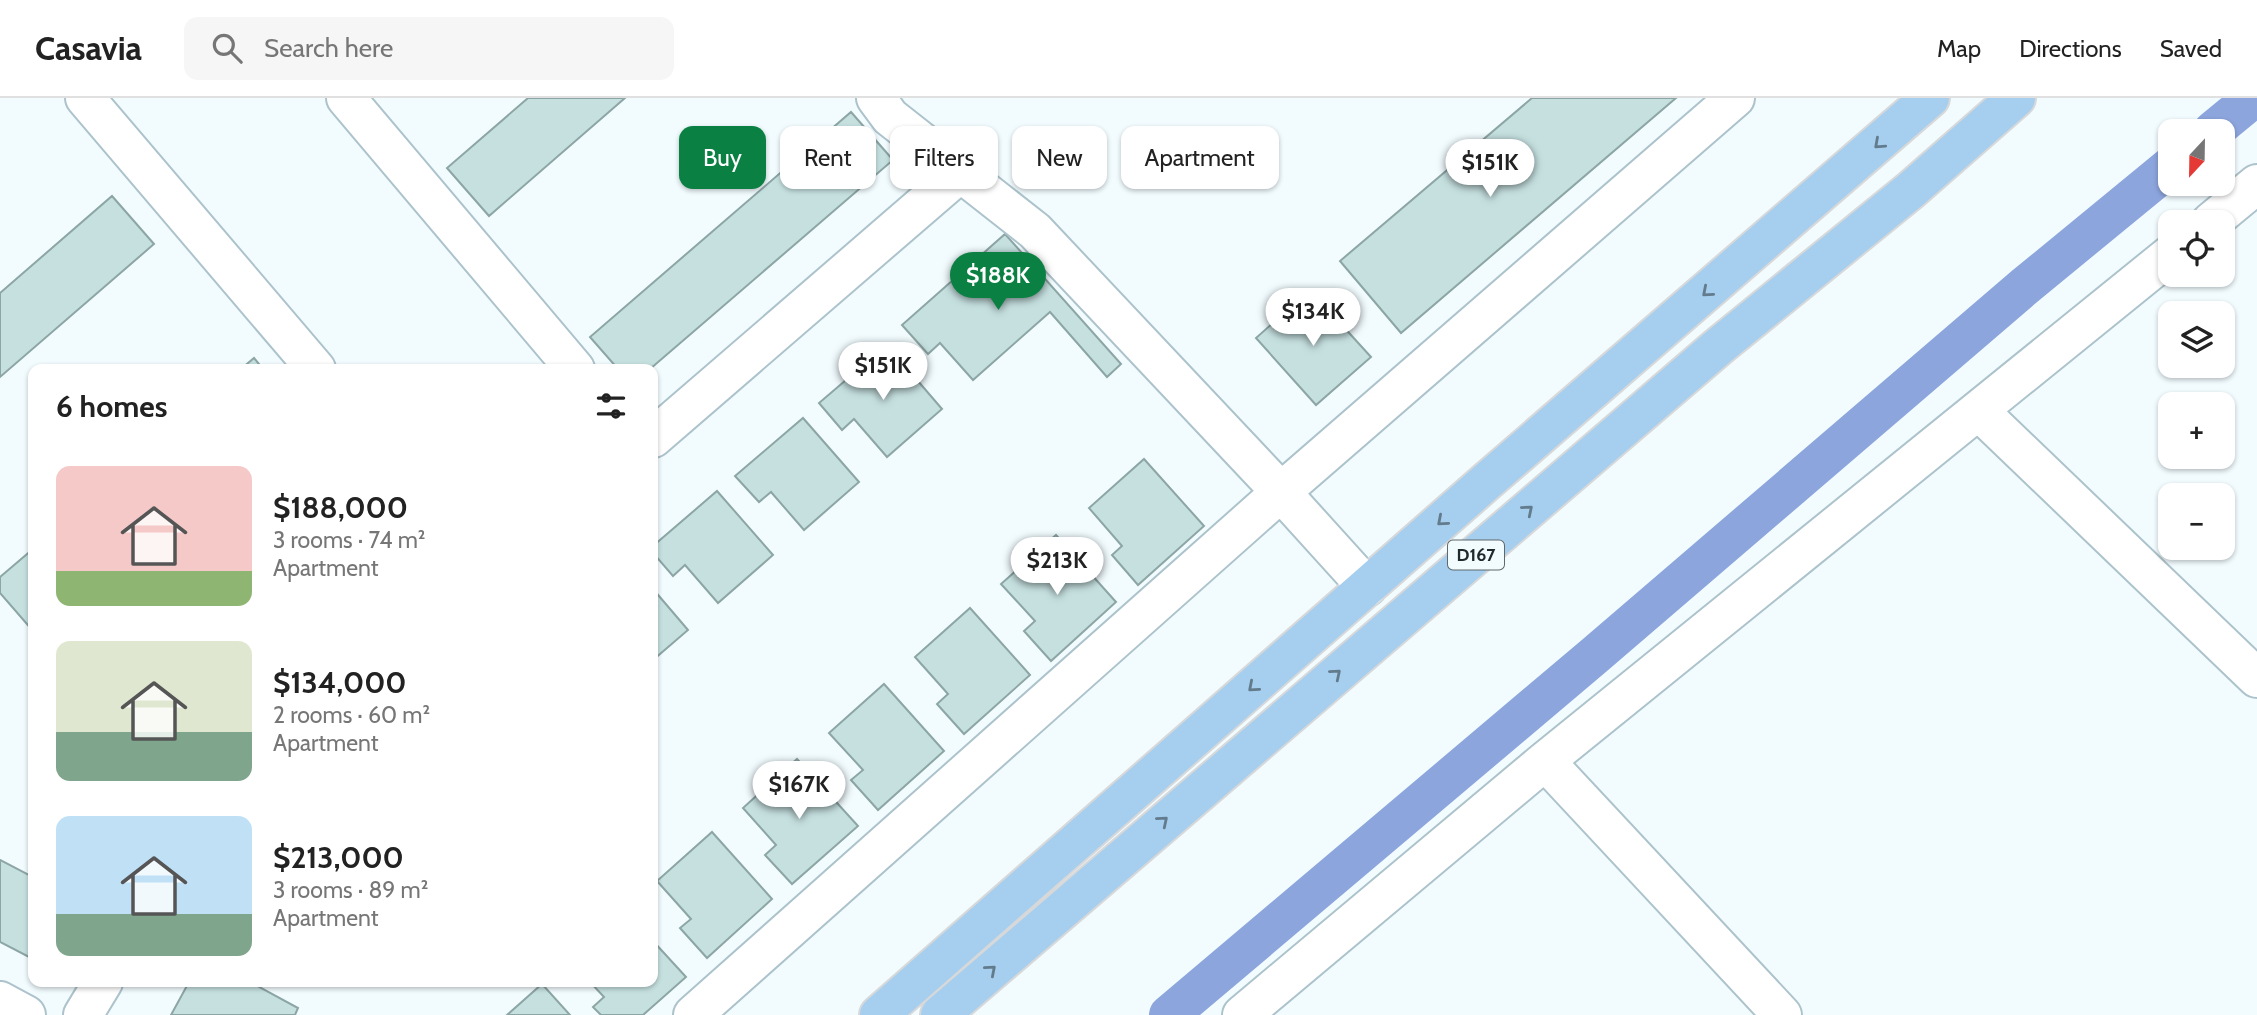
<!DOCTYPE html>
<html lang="en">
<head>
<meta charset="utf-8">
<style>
  body { margin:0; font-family:Cabin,sans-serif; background:#f6f6f6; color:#222; height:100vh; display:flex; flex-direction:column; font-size:26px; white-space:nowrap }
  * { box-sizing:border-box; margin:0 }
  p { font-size:23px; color:#767676 }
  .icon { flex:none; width:38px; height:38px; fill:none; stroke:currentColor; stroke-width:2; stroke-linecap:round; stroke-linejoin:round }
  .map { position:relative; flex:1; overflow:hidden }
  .details { position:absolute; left:28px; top:266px; width:630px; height:623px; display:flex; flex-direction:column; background:#fff; border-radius:14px; box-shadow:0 2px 5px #0004 }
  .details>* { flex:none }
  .guide { position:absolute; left:679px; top:28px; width:665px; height:63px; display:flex; gap:14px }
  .needle { width:46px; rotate:202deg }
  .fabs { position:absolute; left:2158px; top:21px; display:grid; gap:14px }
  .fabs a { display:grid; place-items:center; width:77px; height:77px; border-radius:14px; background:#fff; box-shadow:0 2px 5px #0004; font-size:35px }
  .price { position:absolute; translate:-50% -60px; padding:0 16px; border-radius:24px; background:#fff; color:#222; font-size:23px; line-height:46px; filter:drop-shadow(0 2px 4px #0008) }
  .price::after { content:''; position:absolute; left:50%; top:42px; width:21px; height:16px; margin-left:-10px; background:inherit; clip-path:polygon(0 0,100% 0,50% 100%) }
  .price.active { background:#0b8043; color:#fff }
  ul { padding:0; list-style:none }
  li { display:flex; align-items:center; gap:21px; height:175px; padding:0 28px }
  li span { display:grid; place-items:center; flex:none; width:196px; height:140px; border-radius:14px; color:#555 }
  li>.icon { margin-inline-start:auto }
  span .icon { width:84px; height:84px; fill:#fffc; stroke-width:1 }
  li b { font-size:30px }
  h2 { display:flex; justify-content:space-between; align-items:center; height:84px; padding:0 28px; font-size:30px }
  .tag { padding:0 24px; border-radius:14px; background:#fff; box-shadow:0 2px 5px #0004; font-size:24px; line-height:63px }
  .tag.active { background:#0b8043; color:#fff }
  header { display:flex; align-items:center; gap:42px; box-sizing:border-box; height:98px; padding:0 35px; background:#fff; border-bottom:2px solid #e0e0e0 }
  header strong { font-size:33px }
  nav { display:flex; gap:38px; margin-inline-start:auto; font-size:24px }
  .search { width:490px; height:63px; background:#f6f6f6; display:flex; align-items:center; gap:18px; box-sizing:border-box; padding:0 24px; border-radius:14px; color:#767676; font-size:26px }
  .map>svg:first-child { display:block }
</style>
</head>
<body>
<header>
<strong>Casavia</strong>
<div class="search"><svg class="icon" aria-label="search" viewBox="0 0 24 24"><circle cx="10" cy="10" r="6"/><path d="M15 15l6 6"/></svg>Search here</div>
<nav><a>Map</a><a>Directions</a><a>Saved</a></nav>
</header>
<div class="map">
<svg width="2257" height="917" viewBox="0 0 2257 917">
  <rect width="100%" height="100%" fill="#f2fcff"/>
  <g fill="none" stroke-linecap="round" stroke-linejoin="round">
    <path stroke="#8da5dd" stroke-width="40" d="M2213,33L2253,0
      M1169,917L1595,557L2025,188L2170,69"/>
  </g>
  <path fill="#c6e0e0" stroke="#8ca5a5" stroke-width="2" d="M528,0H625L489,118L447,70Z
    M1532,0H1676L1401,235L1340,163Z
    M851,14L893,62L650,271H618L590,239Z
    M112,98L154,146L0,279V195Z
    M1005,136L1121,266L1107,279L1050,214L973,282L940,245L928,256L902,227Z
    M1310,192L1371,259L1316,307L1256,240Z
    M887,247L942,311L887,359L854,321L842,332L819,305Z
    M254,260L263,271H241Z
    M803,320L859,384L804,432L771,394L759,404L735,378Z
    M1144,361L1204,428L1138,487L1112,457L1122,448L1089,410Z
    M717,393L773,457L718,505L685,467L673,478L653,455V448Z
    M1056,437L1116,504L1051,563L1024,533L1035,523L1001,486Z
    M33,451V533L0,495V479Z
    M653,491L688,532L653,562Z
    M970,510L1030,577L964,636L937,606L948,596L915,559Z
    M884,586L944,653L878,712L851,682L863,672L829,635Z
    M797,661L858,728L792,786L765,757L776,747L743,710Z
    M712,734L772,801L707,860L680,830L691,821L657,783Z
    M0,762L33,779V861L0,844Z
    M653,843L686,879L643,917H601L593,909L604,899L590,884H653Z
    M189,884H250L298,910L295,917H171Z
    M542,886L570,917H507Z"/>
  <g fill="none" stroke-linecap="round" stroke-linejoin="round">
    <defs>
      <path id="minor" d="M85,0L316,271
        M346,0L575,271
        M876,0L890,19L1035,133L1281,394L1367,489
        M2211,124L2257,86
        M1979,313L2257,580
        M653,340L961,74
        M1545,663L1782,917
        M0,903L26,917
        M83,917L103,884
        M693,917L1281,394L1735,0
        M1242,917L1545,663L2170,157"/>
      <path id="major" d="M879,917L1486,384L1930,0
        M940,917L1718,249L1911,92L2016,0"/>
    </defs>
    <use href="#minor" stroke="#adc3cb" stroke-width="42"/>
    <use href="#major" stroke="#d7d8d9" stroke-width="42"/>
    <use href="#minor" stroke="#fff" stroke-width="38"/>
    <use href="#major" stroke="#a6ceee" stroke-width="38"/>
  </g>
  <defs><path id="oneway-chevron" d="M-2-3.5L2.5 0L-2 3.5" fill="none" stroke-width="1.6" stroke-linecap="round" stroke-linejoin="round" transform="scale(1.75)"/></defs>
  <g stroke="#637c8d">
    <use href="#oneway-chevron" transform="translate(1879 46) rotate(138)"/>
    <use href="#oneway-chevron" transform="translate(1707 194) rotate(139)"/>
    <use href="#oneway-chevron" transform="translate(1528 412) rotate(-40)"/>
    <use href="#oneway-chevron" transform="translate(1442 423) rotate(139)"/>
    <use href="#oneway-chevron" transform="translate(1336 576) rotate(-40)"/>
    <use href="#oneway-chevron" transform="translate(1253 589) rotate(139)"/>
    <use href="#oneway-chevron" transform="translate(1163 723) rotate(-40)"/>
    <use href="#oneway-chevron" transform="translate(991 872) rotate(-41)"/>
  </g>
  <g text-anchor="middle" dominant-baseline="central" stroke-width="6" stroke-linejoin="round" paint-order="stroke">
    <rect fill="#f2fcff" stroke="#5f686b" stroke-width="2" x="1448" y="442.5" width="56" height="29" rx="5"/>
    <g font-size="18" font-weight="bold" fill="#20292c">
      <text x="1476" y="457">D167</text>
    </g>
  </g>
</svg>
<div class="fabs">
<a><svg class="needle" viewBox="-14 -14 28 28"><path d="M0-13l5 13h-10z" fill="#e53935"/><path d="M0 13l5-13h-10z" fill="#767676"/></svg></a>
<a><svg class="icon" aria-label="locate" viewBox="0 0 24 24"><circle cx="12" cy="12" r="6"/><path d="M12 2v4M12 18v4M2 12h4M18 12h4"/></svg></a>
<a><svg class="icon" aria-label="layers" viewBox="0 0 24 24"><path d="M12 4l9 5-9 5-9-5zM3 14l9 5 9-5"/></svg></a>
<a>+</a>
<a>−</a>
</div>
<b class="price" style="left:1490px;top:101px">$151K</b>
<b class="price active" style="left:998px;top:214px">$188K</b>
<b class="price" style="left:1313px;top:250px">$134K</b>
<b class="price" style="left:883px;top:304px">$151K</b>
<b class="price" style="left:1057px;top:499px">$213K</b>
<b class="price" style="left:799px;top:723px">$167K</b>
<div class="guide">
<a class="tag active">Buy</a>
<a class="tag">Rent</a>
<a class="tag">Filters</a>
<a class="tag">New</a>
<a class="tag">Apartment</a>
</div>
<section class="details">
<h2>6 homes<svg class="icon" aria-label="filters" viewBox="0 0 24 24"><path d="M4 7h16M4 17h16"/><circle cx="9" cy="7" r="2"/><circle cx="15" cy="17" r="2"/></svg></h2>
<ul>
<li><span style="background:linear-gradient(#f6c9c9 75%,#8fb573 0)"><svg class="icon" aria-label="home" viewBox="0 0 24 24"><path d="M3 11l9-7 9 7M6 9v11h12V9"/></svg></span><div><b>$188,000</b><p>3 rooms · 74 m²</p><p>Apartment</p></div></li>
<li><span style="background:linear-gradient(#dfe7d0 65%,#7fa58c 0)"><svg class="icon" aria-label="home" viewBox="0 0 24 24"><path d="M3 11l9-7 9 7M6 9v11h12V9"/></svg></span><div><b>$134,000</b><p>2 rooms · 60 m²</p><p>Apartment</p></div></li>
<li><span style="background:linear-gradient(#bfe0f5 70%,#7fa58c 0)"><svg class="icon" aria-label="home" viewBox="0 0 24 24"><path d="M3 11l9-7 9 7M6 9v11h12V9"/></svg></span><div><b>$213,000</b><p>3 rooms · 89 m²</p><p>Apartment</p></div></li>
</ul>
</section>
</div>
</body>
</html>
